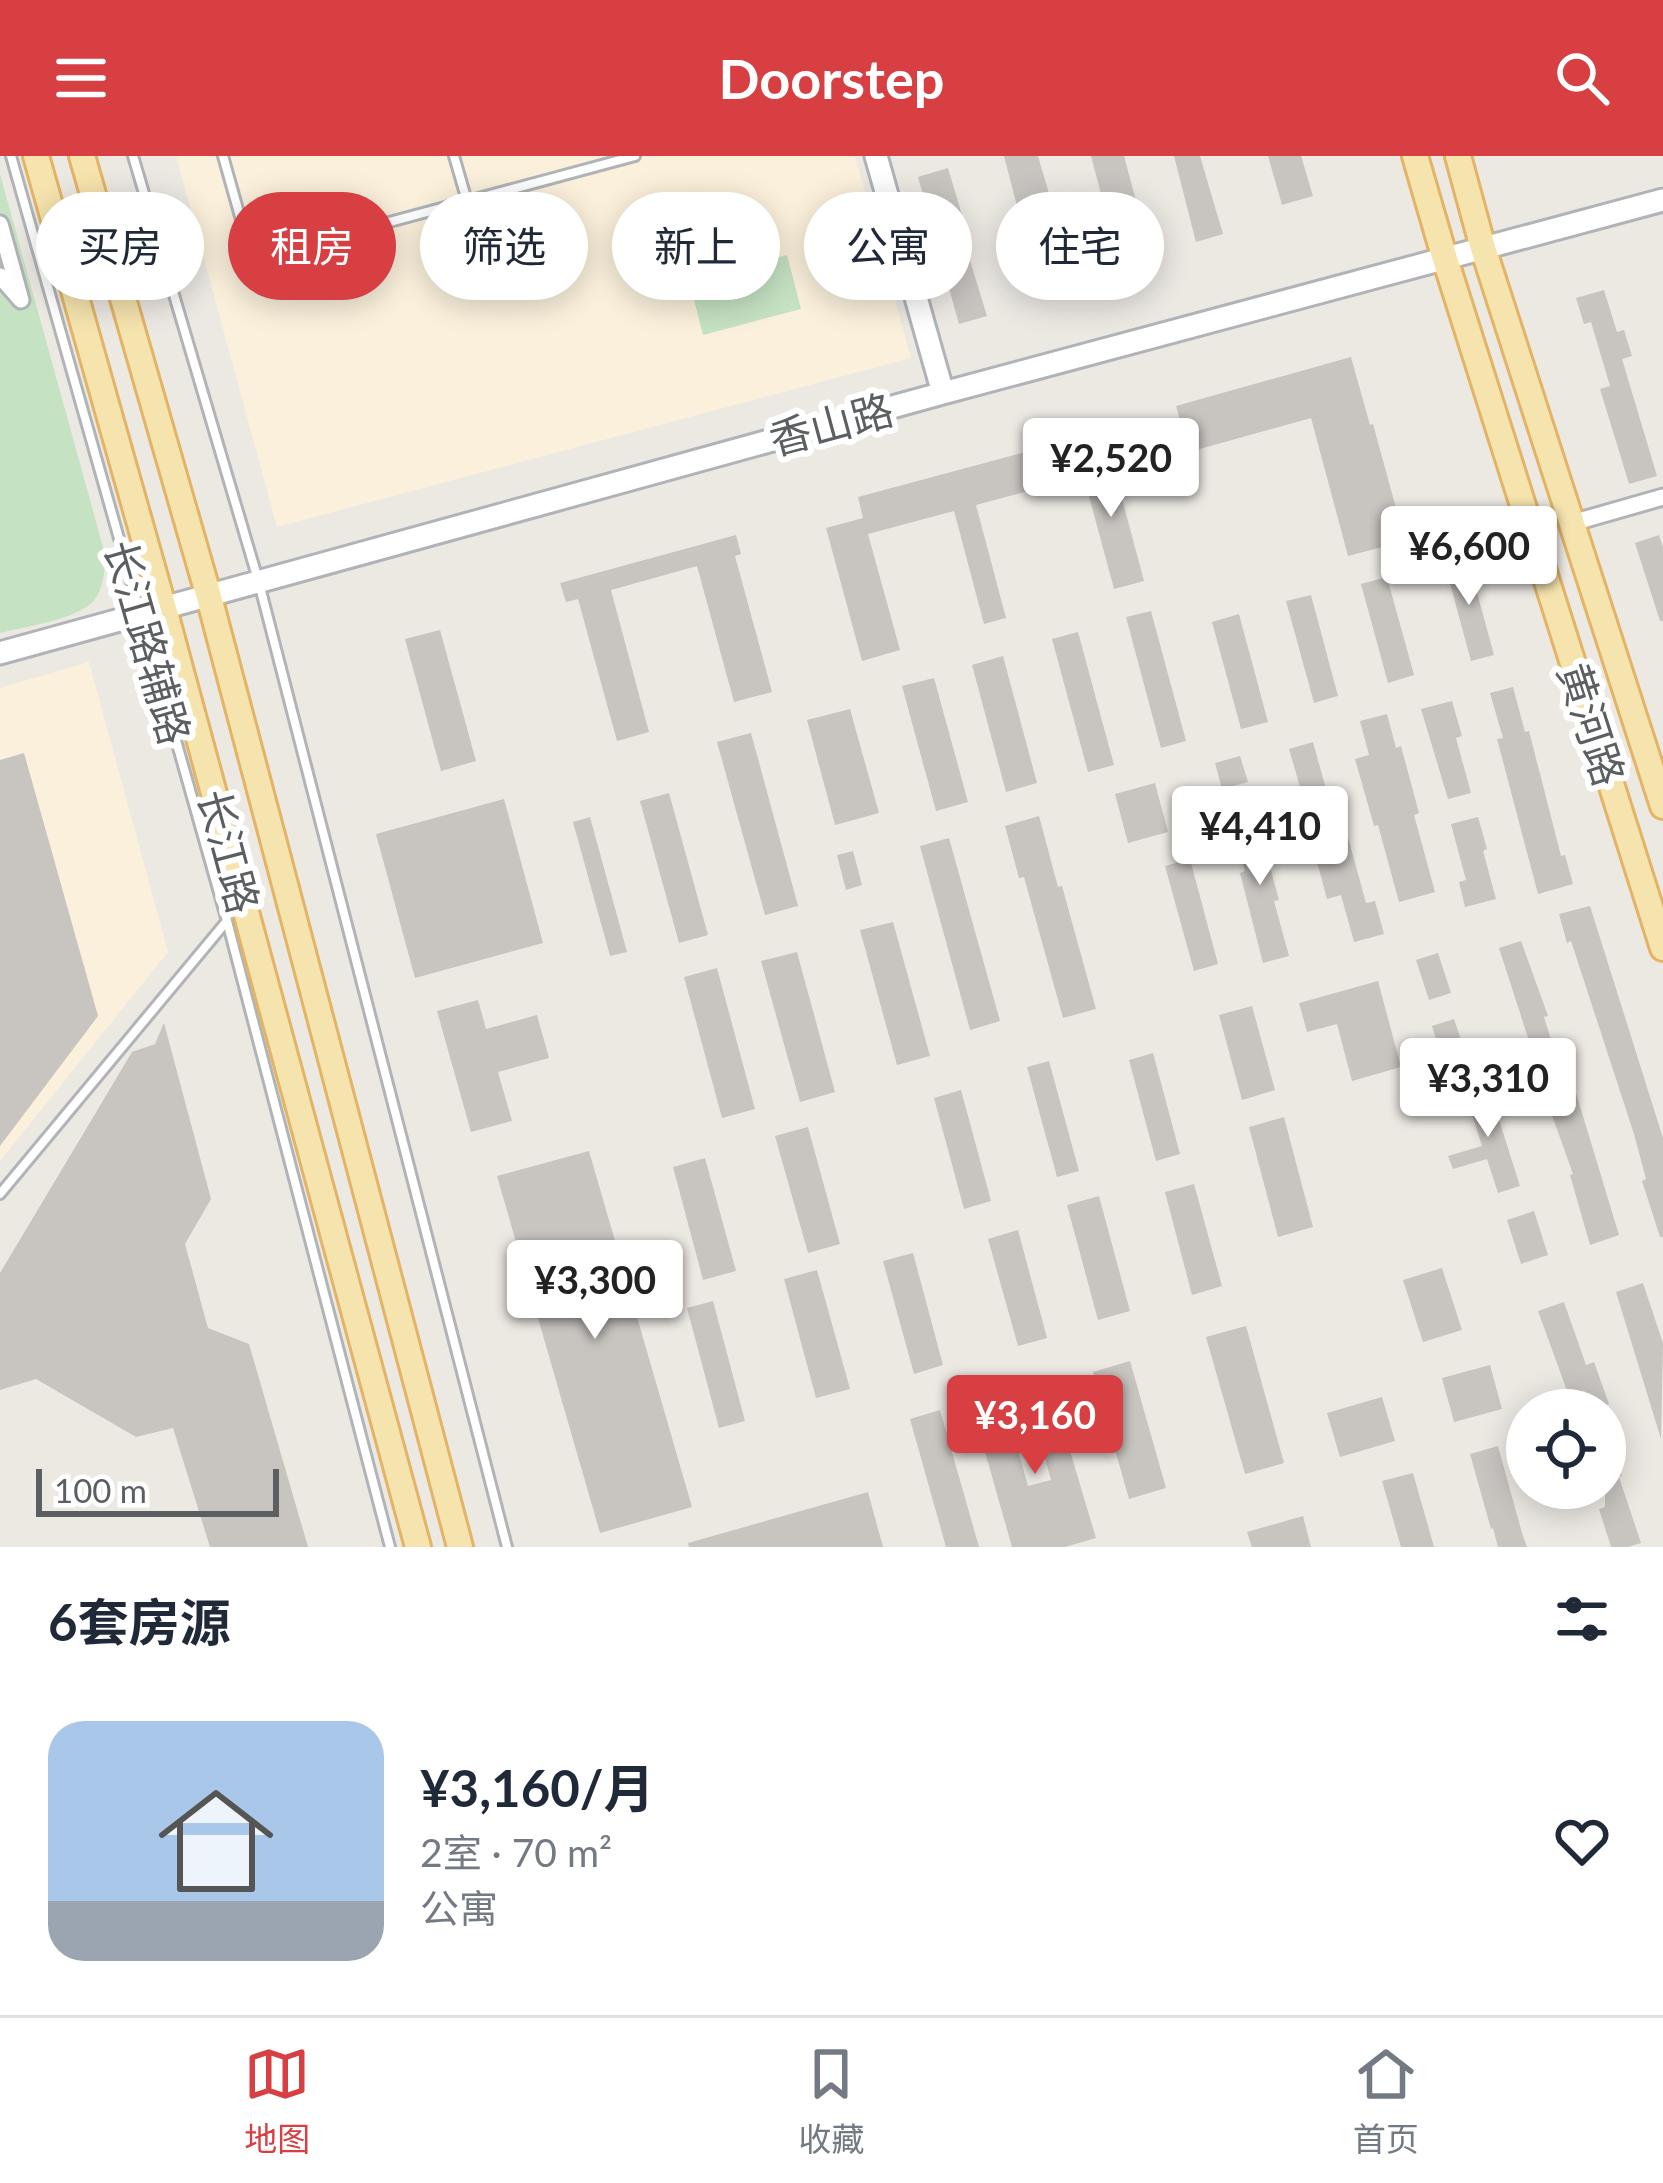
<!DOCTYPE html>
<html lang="zh">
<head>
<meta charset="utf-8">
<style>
  body { margin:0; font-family:Lato,"Noto Sans SC",sans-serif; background:#f6f6f7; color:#1f2937; height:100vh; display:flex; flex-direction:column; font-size:45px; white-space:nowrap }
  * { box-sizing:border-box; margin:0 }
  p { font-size:39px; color:#747a83 }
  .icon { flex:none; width:66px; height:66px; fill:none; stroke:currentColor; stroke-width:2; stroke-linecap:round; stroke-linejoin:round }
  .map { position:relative; height:1391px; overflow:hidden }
  .details { display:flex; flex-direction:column; background:#fff; flex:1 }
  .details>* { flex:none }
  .banner { position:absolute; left:36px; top:36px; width:1593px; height:108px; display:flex; gap:24px }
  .fabs { position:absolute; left:1506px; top:1233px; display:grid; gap:24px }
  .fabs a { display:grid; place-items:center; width:120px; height:120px; border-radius:50%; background:#fff; box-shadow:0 6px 30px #0003; font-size:60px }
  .scale { position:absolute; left:36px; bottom:30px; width:243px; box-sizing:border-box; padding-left:12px; border:6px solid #5b5f62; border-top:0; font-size:33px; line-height:42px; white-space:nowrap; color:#5b5f62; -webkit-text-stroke:9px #fff; paint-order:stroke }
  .price { position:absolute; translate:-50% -102px; padding:0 27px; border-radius:12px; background:#fff; color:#222; font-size:39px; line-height:78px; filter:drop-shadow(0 3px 6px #0008) }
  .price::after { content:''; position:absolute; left:50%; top:72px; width:36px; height:27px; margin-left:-18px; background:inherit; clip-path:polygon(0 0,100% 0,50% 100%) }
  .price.current { background:#d73f42; color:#fff }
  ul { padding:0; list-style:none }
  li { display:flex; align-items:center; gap:36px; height:300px; padding:0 48px }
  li+li { border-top:3px solid #e0e1e3 }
  li span { display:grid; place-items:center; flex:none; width:336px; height:240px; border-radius:36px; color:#555 }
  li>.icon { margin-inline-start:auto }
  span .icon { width:144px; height:144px; fill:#fffc; stroke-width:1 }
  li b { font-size:51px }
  h2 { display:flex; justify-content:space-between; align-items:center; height:144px; padding:0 48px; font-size:51px }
  .chip { padding:0 42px; border-radius:54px; background:#fff; box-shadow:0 6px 30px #0003; font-size:42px; line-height:108px }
  .chip.current { background:#d73f42; color:#fff }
  header { display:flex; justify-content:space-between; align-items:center; height:156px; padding:0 48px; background:#d73f42; color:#fff; font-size:54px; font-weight:700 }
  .dock { display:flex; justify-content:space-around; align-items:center; height:168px; border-top:3px solid #e0e1e3; background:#fff; font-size:33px; color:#747a83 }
  .dock a { display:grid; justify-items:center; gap:6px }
  .dock .current { color:#d73f42 }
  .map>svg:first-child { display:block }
</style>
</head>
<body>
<header><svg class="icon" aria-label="menu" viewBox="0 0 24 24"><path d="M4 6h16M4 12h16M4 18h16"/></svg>Doorstep<svg class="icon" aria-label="search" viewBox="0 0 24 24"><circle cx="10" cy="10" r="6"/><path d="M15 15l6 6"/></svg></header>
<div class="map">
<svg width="1663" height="1391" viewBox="0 0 1663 1391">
  <rect width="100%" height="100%" fill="#ece9e3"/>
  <path fill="#faf0db" d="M176,0H855L911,202L277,371Z
    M89,506L168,796L0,1005V532Z"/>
  <path fill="#c5e2c2" d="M0,18L106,402C104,415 104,428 97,440C85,463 26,470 0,477Z
    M787,99L801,153L703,179L689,124Z"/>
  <path fill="#c8c4c0" d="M1004,0H1038L1050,41L1047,42L1069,118L1037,127Z
    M1091,0H1124L1150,96L1119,106Z
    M1174,0H1200L1223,78L1196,86Z
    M1268,0H1301L1313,40L1282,49Z
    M948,12L967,76L962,78L987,160L959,168L918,21Z
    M1604,134L1617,176L1624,174L1632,200L1622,203L1657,320L1629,328L1600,233L1610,230L1591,166L1584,168L1576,142Z
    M1351,201L1370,269L1373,268L1405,385L1348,400L1311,262L1189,296L1176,250Z
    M1033,294L1043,331L976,349L1006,462L984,468L954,355L868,378L900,494L862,505L826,372L863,362L858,341Z
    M1109,294L1144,425L1114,433L1079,303Z
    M736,379L741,398L735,400L772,536L734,546L697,410L611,434L649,576L617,585L578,443L566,446L560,427Z
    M1659,379L1663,391V465H1660L1635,387Z
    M1467,399L1494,499L1471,505L1444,405Z
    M1387,421L1414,519L1388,527L1361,428Z
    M1311,439L1338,540L1314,547L1286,445Z
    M1151,455L1186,585L1161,592L1126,461Z
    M1239,458L1268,566L1241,573L1212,466Z
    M440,474L476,605L441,615L405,483Z
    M1078,476L1114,609L1088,616L1052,483Z
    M1003,500L1037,627L1006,636L972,509Z
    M934,522L968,646L936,655L902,530Z
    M1513,531L1525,576L1529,575L1561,700L1565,699L1573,728L1538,738L1497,583L1503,582L1490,537Z
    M1452,545L1462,580L1456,582L1471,637L1448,643L1421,553Z
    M850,553L879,657L835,669L807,564Z
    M1387,558L1396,592L1401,590L1419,657L1414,659L1435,736L1399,746L1378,669L1374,670L1355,603L1369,599L1360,565Z
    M751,577L798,750L765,759L717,586Z
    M1313,586L1326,633L1334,630L1366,747L1375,745L1384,778L1354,786L1341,739L1327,743L1312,687L1316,686L1289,593Z
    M24,597L98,860L0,990V604Z
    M1240,600L1248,626L1222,633L1215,607Z
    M1155,627L1168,676L1128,687L1115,638Z
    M669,637L708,779L679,787L640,645Z
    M504,643L543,787L415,822L376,678Z
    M1260,658L1269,690L1265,692L1279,744L1274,745L1289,800L1263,807L1240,717L1245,715L1232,666Z
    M1039,660L1058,731L1062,730L1096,853L1063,862L1024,721L1019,722L1005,670Z
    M590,661L627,796L610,800L573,666Z
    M1478,661L1487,693L1483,695L1496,743L1465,751L1459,726L1466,724L1451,668Z
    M949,682L1000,865L970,874L920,690Z
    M853,695L862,729L846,734L837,699Z
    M1190,703L1218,808L1194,815L1165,710Z
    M1590,750L1663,982V1081H1660L1642,1025L1646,1023L1634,978L1571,785L1567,787L1559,758Z
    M893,766L930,900L897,909L860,774Z
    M1521,785L1548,860L1544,861L1558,906L1534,913L1527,889L1530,888L1499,792Z
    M797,796L835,936L800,946L761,805Z
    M1438,797L1451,837L1429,844L1416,804Z
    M717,812L755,953L722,962L684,821Z
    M1378,825L1401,911L1352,925L1337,868L1307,876L1299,847Z
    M478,844L486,873L537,859L549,902L498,916L512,965L471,976L437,855Z
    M1252,850L1275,934L1242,944L1219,859Z
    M1454,863L1467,902L1444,909L1432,870Z
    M164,867L211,1043L185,1088L208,1172L249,1188L308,1391H210L173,1272L136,1281L36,1223L0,1234V1117L132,896L155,888Z
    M1153,897L1180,998L1156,1005L1129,904Z
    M1049,905L1079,1015L1057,1021L1027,911Z
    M1487,926L1520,1030L1498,1037L1487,1003L1453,1013L1448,1000L1482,990L1464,933Z
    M1573,927L1619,1079L1590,1089L1570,1019L1573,1018L1544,937Z
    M961,934L991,1045L964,1053L934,942Z
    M1284,961L1313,1071L1278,1081L1249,971Z
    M808,971L840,1088L808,1097L775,980Z
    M589,995L692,1351L600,1377L497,1020Z
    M705,1002L736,1115L703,1124L673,1011Z
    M1194,1028L1222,1130L1192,1139L1165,1036Z
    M1099,1040L1130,1155L1098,1164L1067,1049Z
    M1534,1055L1548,1099L1521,1108L1507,1064Z
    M1018,1074L1047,1182L1018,1190L988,1083Z
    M913,1097L943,1209L914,1218L883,1105Z
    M1442,1112L1462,1174L1423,1186L1403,1124Z
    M817,1114L850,1233L816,1242L784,1123Z
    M1643,1127L1663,1187L1661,1283L1616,1136Z
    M713,1145L745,1265L719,1272L687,1152Z
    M1564,1146L1586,1209L1594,1206L1609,1248L1592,1254H1574L1538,1155Z
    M1246,1170L1284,1307L1245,1318L1206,1181Z
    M1130,1205L1166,1332L1129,1343L1093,1216Z
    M1490,1209L1502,1253L1454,1266L1442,1222Z
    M1050,1228L1096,1382L1065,1391H1012L972,1250L1003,1241L1028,1330L1051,1324L1026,1235Z
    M1382,1241L1395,1285L1340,1301L1327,1257Z
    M940,1254L979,1391H946L910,1263Z
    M1605,1278L1622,1320L1619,1321L1641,1387L1628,1391H1611L1599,1353L1605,1351Z
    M1498,1290L1522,1377L1527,1391H1498L1493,1372L1491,1373L1470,1298Z
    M1413,1317L1434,1391H1401L1382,1325Z
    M868,1336L883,1391H689L688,1387Z
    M1303,1360L1311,1391H1252L1247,1376Z"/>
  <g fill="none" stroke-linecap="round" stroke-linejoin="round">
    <defs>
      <path id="lane" d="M11,0L227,765L390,1391
        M133,0L259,427L507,1391
        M223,0L252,103L635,0
        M454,0L467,45
        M0,1038L226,766"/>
      <path id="street" d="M0,68L21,144L0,120
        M1572,367L1663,341"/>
      <path id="secondary" d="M876,0L943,237
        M0,497L943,237L1663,44"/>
      <path id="primary" d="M36,0L164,453L418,1391
        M82,0L209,441L460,1391
        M1415,0L1445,103L1663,792
        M1458,0L1483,92L1663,650"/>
    </defs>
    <use href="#lane" stroke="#b1b4b7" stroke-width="14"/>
    <use href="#street" stroke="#b1b4b7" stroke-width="21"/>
    <use href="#secondary" stroke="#b0b3b7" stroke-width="27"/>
    <use href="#primary" stroke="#e3b366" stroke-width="30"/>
    <use href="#lane" stroke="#fff" stroke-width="8"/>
    <use href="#street" stroke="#fff" stroke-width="15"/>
    <use href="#secondary" stroke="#fff" stroke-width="21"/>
    <use href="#primary" stroke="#f6e4ae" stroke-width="24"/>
  </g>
  <g text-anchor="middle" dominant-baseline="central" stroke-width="12" stroke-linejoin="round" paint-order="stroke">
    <g font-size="42" fill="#5b5f62" stroke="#fff">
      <text transform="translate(831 268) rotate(-15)">香山路</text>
      <text transform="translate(148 486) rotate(74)">长江路辅路</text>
      <text transform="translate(1592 568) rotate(72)">黄河路</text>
      <text transform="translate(229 695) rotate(75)">长江路</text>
    </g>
  </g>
</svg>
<div class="fabs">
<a><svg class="icon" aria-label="locate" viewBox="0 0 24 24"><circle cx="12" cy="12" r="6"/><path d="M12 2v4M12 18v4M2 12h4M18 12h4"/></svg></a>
</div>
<div class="scale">100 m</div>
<b class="price" style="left:1111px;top:364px">¥2,520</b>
<b class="price" style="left:1469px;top:452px">¥6,600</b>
<b class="price" style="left:1260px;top:732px">¥4,410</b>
<b class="price" style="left:1488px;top:984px">¥3,310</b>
<b class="price" style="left:595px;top:1186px">¥3,300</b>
<b class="price current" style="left:1035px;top:1321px">¥3,160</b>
<div class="banner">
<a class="chip">买房</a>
<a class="chip current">租房</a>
<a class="chip">筛选</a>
<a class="chip">新上</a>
<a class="chip">公寓</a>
<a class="chip">住宅</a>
</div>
</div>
<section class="details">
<h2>6套房源<svg class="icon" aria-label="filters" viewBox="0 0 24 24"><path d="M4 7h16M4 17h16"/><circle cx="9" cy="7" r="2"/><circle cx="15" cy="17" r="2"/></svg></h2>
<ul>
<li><span style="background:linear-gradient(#a9c7e8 75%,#9aa5b1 0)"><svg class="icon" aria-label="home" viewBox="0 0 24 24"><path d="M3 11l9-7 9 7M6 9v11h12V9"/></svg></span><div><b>¥3,160/月</b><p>2室 · 70 m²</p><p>公寓</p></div><svg class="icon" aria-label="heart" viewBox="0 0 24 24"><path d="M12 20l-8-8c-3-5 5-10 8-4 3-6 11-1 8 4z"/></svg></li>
</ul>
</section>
<nav class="dock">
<a class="current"><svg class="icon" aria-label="map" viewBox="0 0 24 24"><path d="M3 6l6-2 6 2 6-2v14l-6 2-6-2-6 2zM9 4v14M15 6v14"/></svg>地图</a>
<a><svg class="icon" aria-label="saved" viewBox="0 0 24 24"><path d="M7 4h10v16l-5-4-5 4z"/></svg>收藏</a>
<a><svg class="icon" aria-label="home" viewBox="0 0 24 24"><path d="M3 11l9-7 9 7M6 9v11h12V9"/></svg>首页</a>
</nav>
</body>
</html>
